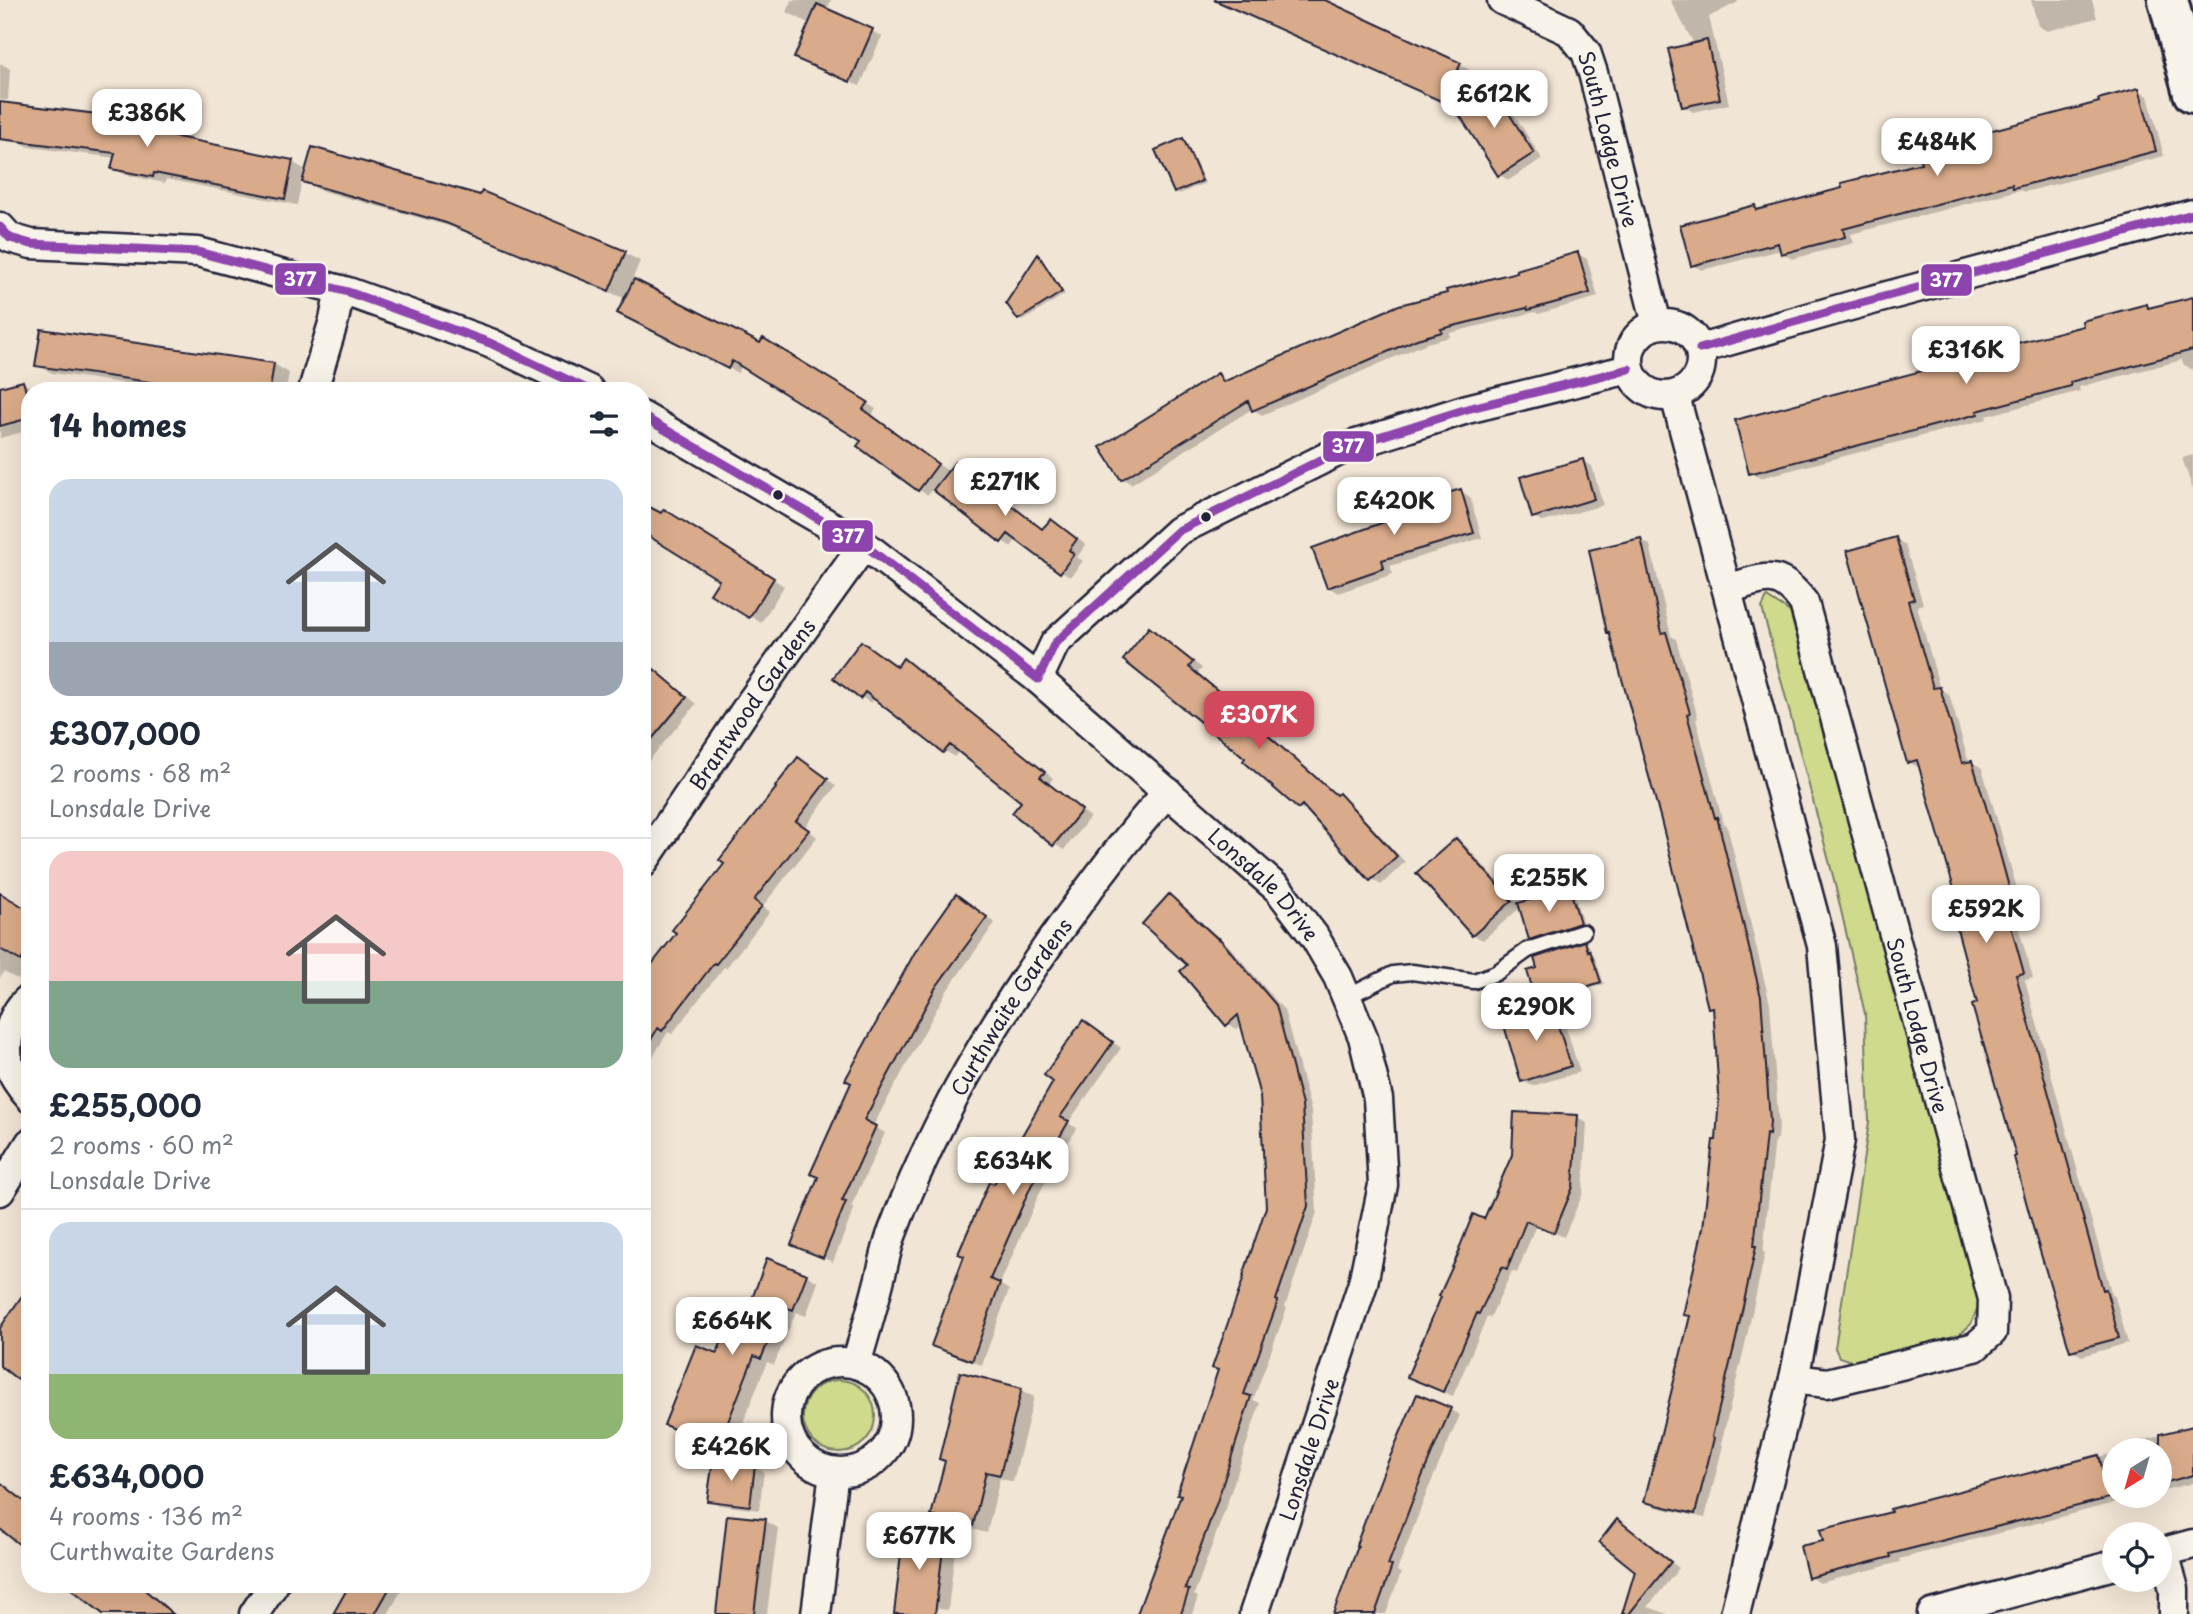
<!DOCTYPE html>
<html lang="en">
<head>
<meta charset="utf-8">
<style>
  body { margin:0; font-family:"Playpen Sans",sans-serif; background:#f6f6f7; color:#1f2937; height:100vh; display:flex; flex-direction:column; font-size:26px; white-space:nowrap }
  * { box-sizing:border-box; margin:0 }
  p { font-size:23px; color:#747a83 }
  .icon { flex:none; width:38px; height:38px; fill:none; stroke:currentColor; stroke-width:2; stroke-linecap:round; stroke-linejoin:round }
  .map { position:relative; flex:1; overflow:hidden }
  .details { position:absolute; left:21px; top:382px; width:630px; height:1211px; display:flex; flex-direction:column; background:#fff; border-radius:28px; box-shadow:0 7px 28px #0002 }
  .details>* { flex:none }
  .needle { width:46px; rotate:217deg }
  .controls { position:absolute; left:2102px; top:1438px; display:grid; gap:14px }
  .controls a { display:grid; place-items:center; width:70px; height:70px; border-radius:50%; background:#fff; box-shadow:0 7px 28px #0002; font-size:35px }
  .price { position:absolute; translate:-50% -60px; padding:0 16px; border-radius:14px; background:#fff; color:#222; font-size:23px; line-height:46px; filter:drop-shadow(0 2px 4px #0008) }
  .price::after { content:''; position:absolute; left:50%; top:42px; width:21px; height:16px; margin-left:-10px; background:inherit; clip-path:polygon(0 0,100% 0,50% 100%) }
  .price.active { background:#d1495b; color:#fff }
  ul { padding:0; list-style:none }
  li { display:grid; align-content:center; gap:14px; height:371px; padding:0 28px }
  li+li { border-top:2px solid #e0e1e3 }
  li span { display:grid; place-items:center; height:217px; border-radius:21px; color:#555 }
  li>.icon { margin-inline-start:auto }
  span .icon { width:126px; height:126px; fill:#fffc; stroke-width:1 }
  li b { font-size:30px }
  h2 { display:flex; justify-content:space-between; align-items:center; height:84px; padding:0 28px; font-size:30px }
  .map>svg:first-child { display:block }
</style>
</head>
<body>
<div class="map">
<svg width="2193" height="1614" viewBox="0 0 2193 1614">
  <rect width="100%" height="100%" fill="#f1e5d5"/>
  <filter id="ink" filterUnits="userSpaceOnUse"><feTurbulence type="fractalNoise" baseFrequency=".0143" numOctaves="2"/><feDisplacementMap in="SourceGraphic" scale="14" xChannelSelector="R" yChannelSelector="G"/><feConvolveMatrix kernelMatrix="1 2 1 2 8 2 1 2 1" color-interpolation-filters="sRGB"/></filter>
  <g filter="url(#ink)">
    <path fill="#cfda8d" stroke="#787e64" stroke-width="2" d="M1767,597L1790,612L1980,1301L1971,1324L1955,1339L1857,1363L1839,1357L1835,1348L1869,1122L1865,1014L1833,876L1762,608Z
      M803 1416a36 36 0 1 1 72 0a36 36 0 1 1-72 0Z"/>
    <path fill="#0003" d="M792,0H831L827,10L882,36L860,86L805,62L810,24L787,12Z
      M1215,0H1320L1389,30L1470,70L1453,106Z
      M1670,0H1737L1738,2L1709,17L1729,104L1693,112L1684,106L1694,44Z
      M2031,0H2092L2097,18L2047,31L2038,26Z
      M0,63L10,69L8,100H0Z
      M1491,87L1501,93L1542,159L1509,180L1499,175Z
      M2139,90L2148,96L2164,156L2025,192L2019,190L1851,234L1854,243L1792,259L1782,253L1781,250L1702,270L1692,265L1754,207L1760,211L1801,200L1923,164L1979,129L1986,134L2101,103Z
      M104,116L112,121L162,131L175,138L292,162L304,169L302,177L305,178L481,197L483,193L625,253L640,261L632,280L761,345L764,340L876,409L872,415L949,472L955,464L965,469L1044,530L1051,521L1061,526L1086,545L1077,557L1083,561L1070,577L1017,539L1011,547L933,488L928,495L919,490L863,440L742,365L738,373L629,318L626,299L463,230L319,190L302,180L297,205L166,179L165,183L126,175L113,168L116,158L29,147L17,140Z
      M1183,140L1187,143L1205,183L1179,194L1175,192Z
      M1578,254L1587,259L1598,297L1538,314L1535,312L1450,333V337L1427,343L1262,415L1252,409L1131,484L1122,478L1218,375L1227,380L1519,273Z
      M1039,257L1042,259L1065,294L1023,321L1019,319Z
      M2193,299V370L2183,364L2182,360L2079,387L2080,391L1986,416L1987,419L1760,478L1751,473L1996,353L2085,327L2147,306L2153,309Z
      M42,331L274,364L289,373L286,390H169L52,373L37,365Z
      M371,382L400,390H369Z
      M23,383L36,390H30V430L0,438V389Z
      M2193,455V490L2182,458Z
      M1583,461L1592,466L1603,505L1543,522L1533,516Z
      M1461,491L1470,497L1482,538L1390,566L1393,574L1338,593L1328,587L1387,523Z
      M642,505L662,515L676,518L784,586L761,623L750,616L721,580L650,535L642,549Z
      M1896,539L1905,545L1923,604L1917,606L1940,689L1949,694L1969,763L1972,762L1982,768L2004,843L2021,903L2012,906L2033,978L2025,980L2112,1295L2115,1297L2128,1343L2082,1356L2072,1350L2018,1158L1979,1004L1966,924L1920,767H1918L1908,762Z
      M1641,540L1650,545L1671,636L1676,639L1698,718L1696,719L1723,823L1727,825L1770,1004L1779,1127L1778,1139H1775L1763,1252L1765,1253L1745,1345L1721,1444L1723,1445L1705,1518L1656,1507L1646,1501L1692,1317L1685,1314L1705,1228L1718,1142L1721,1095L1715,1010L1709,1007Z
      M1150,629L1202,668L1198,673L1265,729L1263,731L1337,795L1348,801L1405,862L1381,885L1372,879L1310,811L1308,813L1299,808L1247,758Z
      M862,643L898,668L904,661L913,666L1053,778L1049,784L1090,817L1064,850L1054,844L1023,802L959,751L954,757L875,697L871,703L861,697Z
      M654,671L664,676L696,704L642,769V685Z
      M808,764L836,786L805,827L817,837L763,906L770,912L726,968L724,967L672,1034L668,1032L642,1074V980Z
      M1456,840L1466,846L1519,905L1570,891L1574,893L1583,925L1534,941L1530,938L1521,907L1483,940L1473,935Z
      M30,893V971L23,982L4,972L0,978V895L23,909Z
      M1169,897L1178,902L1228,945L1284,1010L1311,1111L1317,1212L1285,1307L1287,1308L1253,1400L1260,1403L1226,1507L1194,1595L1198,1597L1192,1614H1138L1183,1495L1268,1207L1262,1096L1243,1024L1237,1029L1228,1024L1190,965Z
      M966,902L995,923L946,992L873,1126L885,1133L851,1207L854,1209L833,1262L803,1250L793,1245Z
      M1585,943L1589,946L1591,953L1594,955L1604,984L1543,1004L1539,1002Z
      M1551,1006L1561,1012L1580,1072L1532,1086L1523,1081Z
      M1093,1028L1121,1048L1068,1123L1077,1128L1040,1192L1000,1284L1009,1290L982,1365L943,1351L933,1345L994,1186Z
      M1577,1117L1587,1123L1583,1193L1564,1237L1536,1225L1517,1273L1512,1271L1490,1318L1487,1317L1453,1396L1418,1382L1485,1222Z
      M806,1275L818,1282L806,1316L796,1312L774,1365L767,1362L731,1453L679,1432L666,1424L750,1309Z
      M30,1287V1379L27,1383L0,1364V1334Z
      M1021,1390L1034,1397L1013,1482L1000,1478L987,1533L947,1523L933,1515L946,1462L941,1459Z
      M1450,1410L1460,1415L1427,1492L1397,1571L1401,1573L1386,1614H1335Z
      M2193,1428V1483L2160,1491V1451H2124L2128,1450L2127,1444Z
      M2114,1453V1496H2141L1899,1559L1900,1562L1820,1583L1810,1577L1825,1542L1893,1513V1511Z
      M754,1467L764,1472L759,1510L719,1505L709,1500Z
      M766,1521L778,1528L767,1614H718Z
      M1618,1521L1679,1568L1648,1607L1668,1614H1623L1637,1570Z
      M944,1534L956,1541L948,1610L934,1608L933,1614H895Z
      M69,1584H126L130,1587L132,1584H137L174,1614H105Z
      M352,1584H405L388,1614H335Z"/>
    <path fill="#d9ab8a" stroke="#22223b" stroke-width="2" d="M1214,0H1325L1461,63L1443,102Z
      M817,4L873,29L850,82L794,58Z
      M1707,40L1720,99L1682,107L1668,49Z
      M1491,85L1534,153L1498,176L1455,108Z
      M2139,88L2156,151L2013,188L2012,184L1843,229L1845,237L1781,254L1778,243L1691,266L1680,225L1755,205L1756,210L1800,199L1842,188L1841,183L1921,163L1916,144L1979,127L1981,133L2099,102L2098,99Z
      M0,102L105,115V117L163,130L162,134L293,160L285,199L154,173L153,177L111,169L115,153L0,139Z
      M1183,138L1202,181L1174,193L1155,150Z
      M312,147L480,195L482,191L626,251L609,291L446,223L302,182Z
      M1578,252L1590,293L1528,310L1527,308L1441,329L1442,332L1417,339L1252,411L1248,401L1121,480L1100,447L1218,373L1223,382L1399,305L1447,293L1446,290L1517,272L1516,270Z
      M1038,254L1062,292L1018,320L1006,303Z
      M634,279L760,343L763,338L868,402L863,409L938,464L918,491L857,446L861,441L732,361L728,369L617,313Z
      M2193,297V350L2070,382L2071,386L1977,411L1978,414L1749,474L1735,420L1994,352V349L2083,326L2082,321L2147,304L2148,308Z
      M41,329L274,363L270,390H206L35,366Z
      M23,381L30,405V418L0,426V387Z
      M1583,459L1594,499L1532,518L1520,477Z
      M955,462L1042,529L1051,519L1077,539L1069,550L1074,554L1060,573L1008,534L1001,543L933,490Z
      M1461,489L1474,533L1382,560L1384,568L1327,588L1312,548L1384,522L1382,512Z
      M642,503L661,513L664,509L774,578L749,618L710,594L719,580L642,532Z
      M1896,537L1914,599L1908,601L1933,688L1940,687L1962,763L1972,761L1995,836L2012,898L2004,901L2024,973L2016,975L2103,1290L2106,1289L2119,1338L2070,1351L2034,1231L2014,1157L2016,1156L1972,1005L1977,1003L1956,925L1964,923L1952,882L1917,760L1907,763L1847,551Z
      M1641,538L1662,633L1666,632L1690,713L1687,714L1715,818L1717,817L1761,997L1770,1121L1769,1135L1766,1134L1754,1246H1756L1736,1339L1712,1437L1714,1438L1695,1514L1644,1502L1690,1316L1683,1315L1703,1228L1713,1140H1716L1719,1095L1713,1007L1708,1008L1661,820L1609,632L1607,633L1589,550Z
      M1149,627L1193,662L1189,667L1256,722L1255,724L1336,795L1339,793L1397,856L1370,881L1302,805L1298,809L1243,761L1245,758L1123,660Z
      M861,641L897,667L903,658L1045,772L1040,777L1082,810L1053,846L1012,813L1021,802L950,745L943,753L865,692L860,699L833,678Z
      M654,669L687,697L642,751V682Z
      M798,757L828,779L796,821L809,830L754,900L762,906L716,964L714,963L662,1031L658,1028L642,1054V977L676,933L672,930L724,864L719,860L776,788L775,787Z
      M1456,838L1512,901L1472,936L1416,873Z
      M1570,889L1580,923L1529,940L1518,903Z
      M0,893L30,911V946L21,961L0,949Z
      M956,894L987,917L936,987L864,1120L876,1126L842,1201L846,1202L823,1258L791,1245L818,1177L810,1174L851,1083L845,1080L915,952Z
      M1169,894L1218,939L1219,938L1276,1005L1302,1105L1308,1206L1276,1300L1278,1301L1244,1394L1251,1396L1217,1502L1185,1589L1189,1590L1181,1614H1137L1181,1495L1177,1494L1218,1370L1212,1368L1244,1277L1243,1276L1266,1207L1260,1096L1238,1015L1226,1026L1180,971L1187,965L1142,924Z
      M1585,941L1588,951L1590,950L1601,982L1537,1003L1527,971L1537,968L1534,958Z
      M1551,1004L1571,1066L1521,1082L1502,1019Z
      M1083,1020L1113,1042L1060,1117L1069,1121L1031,1186L990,1279L1000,1283L972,1361L931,1346L964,1256L958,1254L989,1182L994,1184L1053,1082L1044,1075Z
      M1514,1112L1578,1115L1573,1187L1554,1233L1526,1221L1507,1269L1502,1267L1479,1314L1477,1313L1443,1392L1407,1377L1441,1297L1439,1296L1460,1250L1459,1249L1473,1214L1484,1219L1512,1155Z
      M767,1258L807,1274L793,1310L783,1306L761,1359L754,1356L718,1447L664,1425L696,1345L717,1353L738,1302L749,1307Z
      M30,1284V1362L17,1379L0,1366V1328Z
      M960,1372L1022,1388L1000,1475L986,1472L973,1526L931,1516L945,1461L939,1459Z
      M1417,1394L1451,1408L1418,1486L1388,1565L1392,1566L1375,1614H1333L1358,1546L1356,1545L1383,1473Z
      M2193,1426V1475L2160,1484V1434Z
      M2099,1455L2109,1498L1890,1554L1891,1557L1808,1578L1800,1546L1823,1541L1820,1530L1891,1512L1890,1509Z
      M713,1460L755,1465L750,1506L707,1501Z
      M0,1482L30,1506V1553L0,1529Z
      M727,1515L766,1519L754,1614H716Z
      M1617,1519L1671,1562L1629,1614H1622L1635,1571L1599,1542Z
      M904,1528L945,1533L935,1614H894Z
      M65,1584H138L173,1614H103Z
      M350,1584H392L375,1614H333Z"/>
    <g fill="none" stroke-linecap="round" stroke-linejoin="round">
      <defs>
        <path id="lane" d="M1347,997L1393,974L1412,972L1474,981L1496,973L1528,950L1583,932"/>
        <g id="street">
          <path id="s1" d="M1502,0L1569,31L1586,52L1593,73L1657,324"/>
          <path d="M0,227L10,238L31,244L198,252L348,292L490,343L589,390"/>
          <circle cx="1665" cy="360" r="36"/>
          <path d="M1700,349L1850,306L2193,214"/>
          <path d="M313,390L334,320L340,290"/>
          <path d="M1675,396L1822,946L1840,1140L1794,1379L1735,1614"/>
          <path id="s2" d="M642,416L867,547L1038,679L1279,890L1314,936L1338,977L1363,1037L1378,1099L1383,1185L1363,1283L1254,1614"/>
          <path id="s3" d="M1727,589C1764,579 1777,567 1804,603L1993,1299L1992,1332L1975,1347L1827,1383L1794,1379"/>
          <path d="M1038,679L1055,643L1178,531L1347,447L1467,409L1629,369"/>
          <path id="s4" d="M642,864L751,702L864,545"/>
          <path d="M30,998C11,1012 3,1043 9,1065C13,1078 21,1088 30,1098"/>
          <path d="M0,1191L30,1143"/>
          <circle cx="841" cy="1417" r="55"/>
          <path id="s5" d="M856,1364C864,1337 872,1310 879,1282C883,1267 886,1251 891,1236C935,1117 1000,1009 1075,908C1104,868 1134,828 1168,792"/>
          <path d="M2164,1552L2174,1589V1614"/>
          <path d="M2160,1553L2193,1544"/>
          <path d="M254,1614L274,1584"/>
          <path d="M816,1614L834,1472"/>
          <path d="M1932,1614L2114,1565"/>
        </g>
        <path id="secondary" d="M2168,0L2193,93"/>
      </defs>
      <use href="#lane" stroke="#22223b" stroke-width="19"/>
      <use href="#street" stroke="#22223b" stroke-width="33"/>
      <use href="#secondary" stroke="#22223b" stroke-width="44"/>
      <use href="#lane" stroke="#f7f3e8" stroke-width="14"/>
      <use href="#street" stroke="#f7f3e8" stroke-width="28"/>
      <use href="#secondary" stroke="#f7f3e8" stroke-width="38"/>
      <defs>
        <path id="bus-1" d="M0,227L10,238L31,244L198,252L348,292L490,343L589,390
          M1700,349L1850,306L2193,214
          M642,416L867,547L1038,679
          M1038,679L1055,643L1178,531L1347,447L1467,409L1629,369"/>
      </defs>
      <use href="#bus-1" stroke="#f7f3e8" stroke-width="14"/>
      <use href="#bus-1" stroke="#8e44ad" stroke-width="9"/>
    </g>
  </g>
  <g fill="#22223b" stroke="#f7f3e8" stroke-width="2.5">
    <circle cx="778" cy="495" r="6"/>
    <circle cx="1206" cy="517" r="6"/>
  </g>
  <g text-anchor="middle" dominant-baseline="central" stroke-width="5" stroke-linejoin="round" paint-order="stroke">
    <g font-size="21" fill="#22223b" stroke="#f7f3e8">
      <text stroke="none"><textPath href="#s1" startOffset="191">South Lodge Drive</textPath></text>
      <text stroke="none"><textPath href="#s4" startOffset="194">Brantwood Gardens</textPath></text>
      <text stroke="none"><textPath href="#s2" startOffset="782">Lonsdale Drive</textPath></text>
      <text stroke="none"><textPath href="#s5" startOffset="392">Curthwaite Gardens</textPath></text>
      <text stroke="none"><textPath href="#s3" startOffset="525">South Lodge Drive</textPath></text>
      <text transform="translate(1308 1449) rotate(-72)">Lonsdale Drive</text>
    </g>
  </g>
  <g stroke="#f7f3e8" stroke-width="2.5">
    <rect x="274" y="262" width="53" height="34" rx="7" fill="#8e44ad"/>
    <rect x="1920" y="263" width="53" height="34" rx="7" fill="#8e44ad"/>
    <rect x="1322" y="430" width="53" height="33" rx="7" fill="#8e44ad"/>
    <rect x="821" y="519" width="53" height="34" rx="7" fill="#8e44ad"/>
  </g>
  <g font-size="19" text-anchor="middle" font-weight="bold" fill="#fff">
    <text x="300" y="286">377</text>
    <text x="1946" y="287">377</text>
    <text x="1348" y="453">377</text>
    <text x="848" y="543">377</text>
  </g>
</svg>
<div class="controls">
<a><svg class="needle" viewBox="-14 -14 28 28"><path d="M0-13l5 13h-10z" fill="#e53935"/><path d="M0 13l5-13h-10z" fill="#747a83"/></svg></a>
<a><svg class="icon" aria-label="locate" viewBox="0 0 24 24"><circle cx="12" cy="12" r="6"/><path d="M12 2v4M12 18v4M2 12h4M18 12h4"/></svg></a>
</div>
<b class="price" style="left:1494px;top:130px">£612K</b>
<b class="price" style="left:147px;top:149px">£386K</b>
<b class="price" style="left:1937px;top:178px">£484K</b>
<b class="price" style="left:1966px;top:386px">£316K</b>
<b class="price" style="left:1005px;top:518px">£271K</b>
<b class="price" style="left:1394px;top:537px">£420K</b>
<b class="price active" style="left:1259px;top:751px">£307K</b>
<b class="price" style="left:1549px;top:914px">£255K</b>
<b class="price" style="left:1986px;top:945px">£592K</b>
<b class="price" style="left:1536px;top:1043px">£290K</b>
<b class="price" style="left:1013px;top:1197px">£634K</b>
<b class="price" style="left:732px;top:1357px">£664K</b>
<b class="price" style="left:731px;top:1483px">£426K</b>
<b class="price" style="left:919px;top:1572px">£677K</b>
<section class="details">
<h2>14 homes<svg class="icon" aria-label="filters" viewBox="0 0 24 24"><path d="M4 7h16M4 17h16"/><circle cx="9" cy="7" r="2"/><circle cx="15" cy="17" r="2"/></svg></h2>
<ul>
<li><span style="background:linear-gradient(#c9d6e8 75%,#9aa5b1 0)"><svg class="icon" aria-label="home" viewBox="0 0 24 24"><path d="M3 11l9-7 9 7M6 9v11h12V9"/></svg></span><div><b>£307,000</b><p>2 rooms · 68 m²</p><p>Lonsdale Drive</p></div></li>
<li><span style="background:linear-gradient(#f6c9c9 60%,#7fa58c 0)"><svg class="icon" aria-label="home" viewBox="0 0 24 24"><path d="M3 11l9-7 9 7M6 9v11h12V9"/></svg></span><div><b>£255,000</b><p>2 rooms · 60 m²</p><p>Lonsdale Drive</p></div></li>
<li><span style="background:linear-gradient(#c9d6e8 70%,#8fb573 0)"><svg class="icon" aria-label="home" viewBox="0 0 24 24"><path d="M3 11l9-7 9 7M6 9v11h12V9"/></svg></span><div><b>£634,000</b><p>4 rooms · 136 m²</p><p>Curthwaite Gardens</p></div></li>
</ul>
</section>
</div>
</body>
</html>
